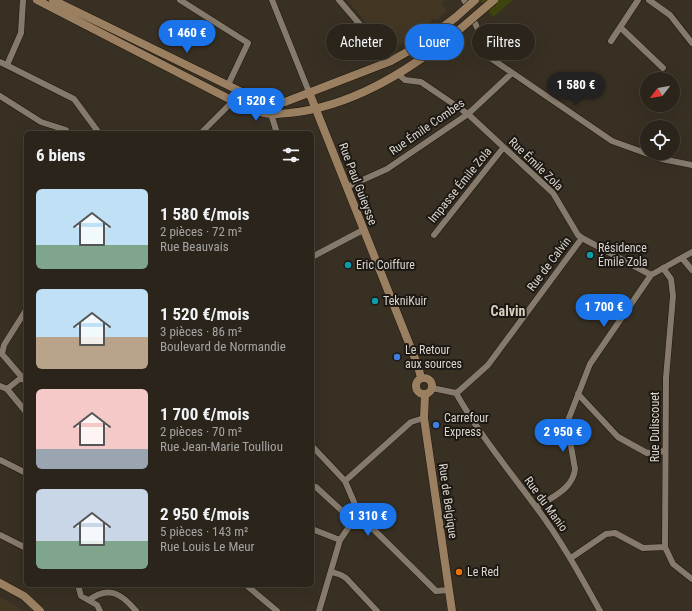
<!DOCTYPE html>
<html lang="fr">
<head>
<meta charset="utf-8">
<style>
  body { margin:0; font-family:"Roboto Condensed",sans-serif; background:#363027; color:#f1f3f6; height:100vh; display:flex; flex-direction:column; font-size:15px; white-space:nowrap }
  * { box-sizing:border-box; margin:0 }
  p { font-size:13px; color:#a5a4a2 }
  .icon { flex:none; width:22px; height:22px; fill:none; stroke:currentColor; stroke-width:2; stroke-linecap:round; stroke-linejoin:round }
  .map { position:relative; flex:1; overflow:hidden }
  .side { position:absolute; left:24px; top:131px; width:290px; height:456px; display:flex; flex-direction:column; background:#2a241a; border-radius:6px; box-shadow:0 4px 16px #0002,0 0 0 1px #464139 }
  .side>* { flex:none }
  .top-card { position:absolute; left:326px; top:24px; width:306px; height:36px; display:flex; gap:8px }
  .needle { width:26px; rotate:239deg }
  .buttons { position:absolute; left:640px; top:72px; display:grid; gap:8px }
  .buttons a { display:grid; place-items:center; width:40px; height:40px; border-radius:50%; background:#2a241a; box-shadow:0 4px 16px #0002,0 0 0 1px #464139; font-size:20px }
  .price { position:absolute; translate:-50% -34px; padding:0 9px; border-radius:14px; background:#1a73e8; color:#fff; font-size:13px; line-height:26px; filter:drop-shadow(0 1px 2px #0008) }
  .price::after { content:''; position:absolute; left:50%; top:24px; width:12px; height:9px; margin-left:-6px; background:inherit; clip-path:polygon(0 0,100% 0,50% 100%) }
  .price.current { background:#222; color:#fff }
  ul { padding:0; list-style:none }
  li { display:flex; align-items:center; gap:12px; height:100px; padding:0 12px }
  li span { display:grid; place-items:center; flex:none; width:112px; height:80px; border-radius:6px; color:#555 }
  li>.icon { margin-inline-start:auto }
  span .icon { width:48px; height:48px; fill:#fffc; stroke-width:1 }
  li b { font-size:17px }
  h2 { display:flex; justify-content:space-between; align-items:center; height:48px; padding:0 12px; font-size:17px }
  .tag { padding:0 14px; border-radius:18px; background:#2a241a; box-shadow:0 4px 16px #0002,0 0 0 1px #464139; font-size:14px; line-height:36px }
  .tag.current { background:#1a73e8; color:#fff }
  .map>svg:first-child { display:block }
</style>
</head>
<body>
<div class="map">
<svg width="692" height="611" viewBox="0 0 692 611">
  <rect width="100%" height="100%" fill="#383023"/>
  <path fill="#433724" d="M347,0H442L444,2L441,4L447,11L437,20L433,19L427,27L429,29L403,44L389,48L386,46Z
    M0,597L15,605L22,611H0Z"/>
  <path fill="#3e440e" d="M480,0H513L493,17Z"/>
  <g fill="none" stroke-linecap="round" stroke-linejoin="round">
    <defs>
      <path id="minor" d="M180,0L248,43L228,85
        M272,0L309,92
        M339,0L391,61
        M464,0L465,2
        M649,0L670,15L692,43
        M475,23L492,59L612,141L662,159L692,165
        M620,27L663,68
        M611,41L638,0
        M0,62L74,99L99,133
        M7,65L21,33L23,0
        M398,74L405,80L421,82L468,114L553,193L578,235L582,238L651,275
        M0,96L41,122L66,130
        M271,114L277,133
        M201,133L233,101
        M347,187L387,169L468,114L512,73
        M434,235L503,148
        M312,257L363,230
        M682,258L692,270
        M663,268L671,279L673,296L666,378L665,547L673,564L692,579
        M26,310L4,345L2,354L26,382
        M0,386L7,389L26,412
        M432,388L456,393L459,391L488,365L582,238
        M7,389L22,377
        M456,393C479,434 508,469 536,507C561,540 580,575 600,611
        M578,394L618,437L647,453L665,451
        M312,446L345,481L360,516L436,591L449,590
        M0,460L26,473
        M345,481L411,422L424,418
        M316,487L353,521
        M537,507C552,497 573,489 575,469L567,423L590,364L651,275L692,252
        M312,529L340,540
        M0,535L26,548
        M571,558L606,534L615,533L643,548L665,547
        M332,572L341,575L346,578L377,611
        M78,585L81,596L97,605L100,611
        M246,585L277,611
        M89,600C109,585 122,594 136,611
        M319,611L340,540L353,521L360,516"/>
      <path id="secondary" d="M37,0L239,104C249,109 259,113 271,114C277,115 283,113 289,113C350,107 405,73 452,36
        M53,0L252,97L271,103L285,102L391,61L421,44L456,17
        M309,92L418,366L421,378
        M416 386a8 8 0 1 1 16 0a8 8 0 1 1-16 0Z
        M425,394L424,418L452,611
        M0,583L24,596L40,611"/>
    </defs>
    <use href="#minor" stroke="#1f170c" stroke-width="7"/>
    <use href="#secondary" stroke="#1f170c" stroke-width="9"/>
    <use href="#minor" stroke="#857a6c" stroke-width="6"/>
    <use href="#secondary" stroke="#9a7f61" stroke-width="8"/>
    <defs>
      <path id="secondary-bridge" d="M456,17L475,0
        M452,36L494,0"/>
    </defs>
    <use href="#secondary-bridge" stroke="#1f170c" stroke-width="9" stroke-linecap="butt"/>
    <use href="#secondary-bridge" stroke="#9a7f61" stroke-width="8"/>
  </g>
  <g fill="#0f9aa8" stroke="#1c1813" stroke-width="1.5">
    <circle cx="590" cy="255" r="4"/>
    <circle cx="348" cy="265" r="4"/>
    <circle cx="375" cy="301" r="4"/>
  </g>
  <g fill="#3f7fe0" stroke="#1c1813" stroke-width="1.5">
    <circle cx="397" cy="357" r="4"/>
    <circle cx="436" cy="425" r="4"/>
  </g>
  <circle fill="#e8710a" stroke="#1c1813" stroke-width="1.5" cx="459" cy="572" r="4"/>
  <g text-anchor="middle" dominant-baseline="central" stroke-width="4" stroke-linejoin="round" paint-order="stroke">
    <g font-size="12" fill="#dbd5cd" stroke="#1c1813">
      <text transform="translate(427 127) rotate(-35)">Rue Émile Combes</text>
      <text transform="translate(536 164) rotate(44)">Rue Émile Zola</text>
      <text transform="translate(358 184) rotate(69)">Rue Paul Guieysse</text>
      <text transform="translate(460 185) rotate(-51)">Impasse Émile Zola</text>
      <text transform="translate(549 264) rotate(-53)">Rue de Calvin</text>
      <text transform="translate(655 427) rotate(-90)">Rue Duliscouet</text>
      <text transform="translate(448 501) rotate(82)">Rue de Belgique</text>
      <text transform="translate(546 504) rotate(54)">Rue du Manio</text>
    </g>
    <g font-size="12" fill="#dbd5cd" stroke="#1c1813" text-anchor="start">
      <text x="598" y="248">Résidence<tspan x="598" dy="14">Émile Zola</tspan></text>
      <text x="356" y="265">Eric Coiffure</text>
      <text x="383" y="301">TekniKuir</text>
      <text x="405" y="350">Le Retour<tspan x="405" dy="14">aux sources</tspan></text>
      <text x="444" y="418">Carrefour<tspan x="444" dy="14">Express</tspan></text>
      <text x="467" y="572">Le Red</text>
    </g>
    <g font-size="14" font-weight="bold" fill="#dacfbf" stroke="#1c1813">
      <text x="508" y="311">Calvin</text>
    </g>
  </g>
</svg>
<div class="buttons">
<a><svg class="needle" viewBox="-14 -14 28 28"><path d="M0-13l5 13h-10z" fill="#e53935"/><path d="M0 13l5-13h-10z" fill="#a5a4a2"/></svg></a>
<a><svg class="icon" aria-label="locate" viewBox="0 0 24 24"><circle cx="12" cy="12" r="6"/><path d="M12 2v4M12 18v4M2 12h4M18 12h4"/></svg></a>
</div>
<b class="price" style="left:187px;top:54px">1 460 €</b>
<b class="price current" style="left:576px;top:106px">1 580 €</b>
<b class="price" style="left:256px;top:122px">1 520 €</b>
<b class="price" style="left:604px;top:328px">1 700 €</b>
<b class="price" style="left:563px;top:453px">2 950 €</b>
<b class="price" style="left:368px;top:537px">1 310 €</b>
<div class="top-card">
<a class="tag">Acheter</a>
<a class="tag current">Louer</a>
<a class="tag">Filtres</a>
</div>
<section class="side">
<h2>6 biens<svg class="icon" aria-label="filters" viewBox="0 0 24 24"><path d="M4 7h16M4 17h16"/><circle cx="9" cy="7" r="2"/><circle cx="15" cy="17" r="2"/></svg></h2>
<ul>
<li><span style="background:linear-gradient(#bfe0f5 70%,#7fa58c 0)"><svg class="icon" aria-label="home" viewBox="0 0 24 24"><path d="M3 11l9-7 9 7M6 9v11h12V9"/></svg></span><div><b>1 580 €/mois</b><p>2 pièces · 72 m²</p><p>Rue Beauvais</p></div></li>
<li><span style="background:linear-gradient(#bfe0f5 60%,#b9a48a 0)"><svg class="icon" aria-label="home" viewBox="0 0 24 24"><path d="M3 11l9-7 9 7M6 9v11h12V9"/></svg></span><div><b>1 520 €/mois</b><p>3 pièces · 86 m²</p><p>Boulevard de Normandie</p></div></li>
<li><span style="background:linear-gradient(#f6c9c9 75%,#9aa5b1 0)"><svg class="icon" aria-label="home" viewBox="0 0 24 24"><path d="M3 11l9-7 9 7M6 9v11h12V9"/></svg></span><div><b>1 700 €/mois</b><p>2 pièces · 70 m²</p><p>Rue Jean-Marie Toulliou</p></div></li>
<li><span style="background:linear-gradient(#c9d6e8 65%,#7fa58c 0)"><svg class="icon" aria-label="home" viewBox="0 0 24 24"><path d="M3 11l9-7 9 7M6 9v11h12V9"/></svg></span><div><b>2 950 €/mois</b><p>5 pièces · 143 m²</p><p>Rue Louis Le Meur</p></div></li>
</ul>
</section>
</div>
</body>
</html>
